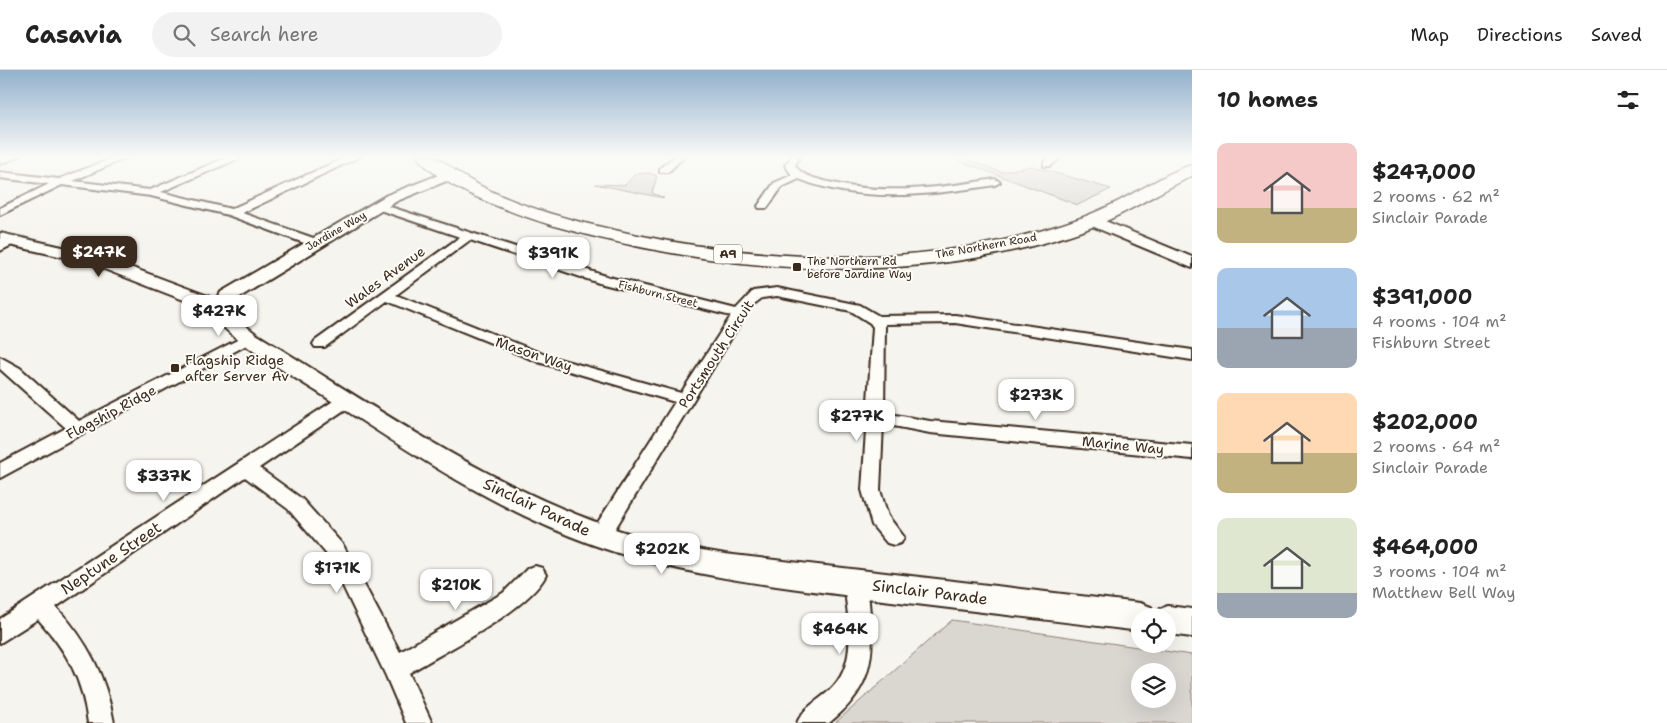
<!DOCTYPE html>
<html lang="en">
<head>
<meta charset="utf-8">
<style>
  body { margin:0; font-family:"Shantell Sans",sans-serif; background:#f2f2f2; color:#222; height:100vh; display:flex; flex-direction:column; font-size:19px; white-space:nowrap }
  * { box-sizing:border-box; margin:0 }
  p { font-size:16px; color:#767676 }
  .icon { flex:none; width:28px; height:28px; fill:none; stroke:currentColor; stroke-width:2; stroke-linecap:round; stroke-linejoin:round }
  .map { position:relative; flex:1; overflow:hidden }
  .details { display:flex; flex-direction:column; background:#fff; width:475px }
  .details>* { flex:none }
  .tools { position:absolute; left:1131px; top:538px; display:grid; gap:10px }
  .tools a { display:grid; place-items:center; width:45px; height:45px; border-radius:50%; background:#fff; box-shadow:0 5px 20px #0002; font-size:25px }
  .price { position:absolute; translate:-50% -42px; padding:0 11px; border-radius:10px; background:#fff; color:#222; font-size:16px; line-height:32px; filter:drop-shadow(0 1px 2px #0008) }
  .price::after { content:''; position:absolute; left:50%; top:30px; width:15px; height:11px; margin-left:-8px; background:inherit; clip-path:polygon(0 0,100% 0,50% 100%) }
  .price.current { background:#3b2a1e; color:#fff }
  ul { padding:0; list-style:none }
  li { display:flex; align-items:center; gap:15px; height:125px; padding:0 25px }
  li span { display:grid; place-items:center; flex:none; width:140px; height:100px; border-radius:10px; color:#555 }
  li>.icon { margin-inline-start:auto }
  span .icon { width:60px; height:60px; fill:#fffc; stroke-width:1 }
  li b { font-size:21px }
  h2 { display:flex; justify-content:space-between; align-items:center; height:60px; padding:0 25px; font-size:21px }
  header { display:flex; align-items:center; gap:30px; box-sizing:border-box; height:70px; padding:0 25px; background:#fff; border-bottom:1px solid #e0e0e0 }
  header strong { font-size:24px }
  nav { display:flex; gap:28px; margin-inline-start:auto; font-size:18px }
  .search { width:350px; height:45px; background:#f2f2f2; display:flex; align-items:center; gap:12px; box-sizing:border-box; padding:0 18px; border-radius:28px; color:#767676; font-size:19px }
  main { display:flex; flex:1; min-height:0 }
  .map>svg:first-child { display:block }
</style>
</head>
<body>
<header>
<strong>Casavia</strong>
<div class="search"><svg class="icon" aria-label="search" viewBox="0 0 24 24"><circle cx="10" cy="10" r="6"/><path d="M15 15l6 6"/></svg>Search here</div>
<nav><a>Map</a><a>Directions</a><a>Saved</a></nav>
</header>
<main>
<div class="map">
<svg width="1192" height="653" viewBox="0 0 1192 653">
  <rect width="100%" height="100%" fill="#f5f4ee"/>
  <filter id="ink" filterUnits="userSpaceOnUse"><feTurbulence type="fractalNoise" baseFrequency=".02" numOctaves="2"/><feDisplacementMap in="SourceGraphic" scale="10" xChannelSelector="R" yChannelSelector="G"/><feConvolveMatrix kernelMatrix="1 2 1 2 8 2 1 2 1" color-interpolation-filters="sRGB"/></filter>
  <g filter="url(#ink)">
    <path fill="#dad6d0" stroke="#8a8077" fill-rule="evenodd" d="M946,86H958L1001,102L1032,96L1111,119L1078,135Z
      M649,103L657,106L652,123L664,128L595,114L625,115L635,104Z
      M952,550L1192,585V653H835ZM1168,601V629H1140V601Z"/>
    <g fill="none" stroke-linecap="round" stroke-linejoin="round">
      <defs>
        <path id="street" d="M7,86H20L0,94V88Z
          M118,86H130L73,111L150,120L230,86H241L240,88L161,122L231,139L349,86H361L242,143L319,170L321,173L315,177L228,145L151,126L62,115L0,145V138L49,114L0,108V102L59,109Z
          M675,86H685L668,102H660V98Z
          M792,86H800L795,95C800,105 814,108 824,111C880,126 939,118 995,109L1000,112L995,115C931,125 861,134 799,109L782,117L767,138H759L758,136L774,113L792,105L785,95Z
          M1052,86H1063L1050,96H1044V92Z
          M378,133L609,207L736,239L753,221L777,218L860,235L879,246L955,245L1192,280V290L955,253L885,254L884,343L930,351L1192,375V389L930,363L883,354L880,420L888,446L904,467L901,473L894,475L887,473L872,455L862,420L873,257L870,253L851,241L777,226L762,228L750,237L607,472L600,474L593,472L590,466L593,460L675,332L538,292L387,231L325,277H315L313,274L315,271L460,167L374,138L373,136ZM470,170L599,213L731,246L681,323L548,286L396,225Z
          M12,166L16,167V173L0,181V172Z
          M249,264L256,268L254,271L0,408V393L66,358L0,299V287L20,298L79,351Z
          M347,324L353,326L355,330L353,334L259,398L302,429L343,475L400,582L503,523L528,498L535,496L542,498L546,505C529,540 445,581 409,603L432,653H406L386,606L329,487L288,439L245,407L56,537C88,571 106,607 114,653H88C82,608 68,583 38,549L0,573V549L341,326Z
          M855,504L863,506C868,518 869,531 870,544C876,592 868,622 829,653H797C803,638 818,631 830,620C859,593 848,549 844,513L847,506Z"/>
        <path id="secondary" d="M449,101L456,105L454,108L397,131L235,230H221L219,226L221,222L387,125Z
          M1093,146L1192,187V198L1087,154L1085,151Z
          M0,163L98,185L208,226L210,230L208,234H194L86,192L0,173Z
          M219,233L226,235L231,244L256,264C369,333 479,410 604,455C643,470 684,477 725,484L1140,533L1151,537L1155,545L1157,540L1168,536L1192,539V567L1168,564V546H1140V561C1046,550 952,538 858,527C767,515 678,505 591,474C497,440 412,384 330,330C300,310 223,268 209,239L212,235Z"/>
        <path id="highway" d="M417,86C438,83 446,95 463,106C512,136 572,151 628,163C768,193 925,199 1063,154C1089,146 1113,135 1137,121C1155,112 1173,100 1192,95V106C1155,124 1121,147 1082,161C915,219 725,204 558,157C520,146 439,118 417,86Z"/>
      </defs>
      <use href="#street" stroke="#3b2a1e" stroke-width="4"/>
      <use href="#secondary" stroke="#3b2a1e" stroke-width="4"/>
      <use href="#highway" stroke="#3b2a1e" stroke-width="3"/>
      <use href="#street" fill="#fdfcf7" fill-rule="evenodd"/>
      <use href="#secondary" fill="#fdfcf7" fill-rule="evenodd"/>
      <use href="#highway" fill="#fdfcf7" fill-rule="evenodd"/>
    </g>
  </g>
  <linearGradient id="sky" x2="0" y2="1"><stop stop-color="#93b1cd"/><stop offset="0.49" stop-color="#fafaf7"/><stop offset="1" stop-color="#fafaf7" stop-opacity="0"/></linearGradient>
  <rect width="1192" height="177" fill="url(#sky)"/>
  <g fill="#3b2a1e" stroke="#fdfcf7" stroke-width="2">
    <rect x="792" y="192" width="10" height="10" rx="2.5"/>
    <rect x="170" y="293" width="10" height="10" rx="2.5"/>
  </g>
  <g text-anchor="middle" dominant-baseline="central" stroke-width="4" stroke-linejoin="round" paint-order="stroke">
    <g font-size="11" fill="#3b2a1e" stroke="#fdfcf7">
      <text transform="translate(336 161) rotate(-30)">Jardine Way</text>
      <text transform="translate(986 176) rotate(-10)">The Northern Road</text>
      <text transform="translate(658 224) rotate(14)">Fishburn Street</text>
    </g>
    <g font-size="11" fill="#3b2a1e" stroke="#fdfcf7" text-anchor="start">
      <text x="807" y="191">The Northern Rd<tspan x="807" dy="13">before Jardine Way</tspan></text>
    </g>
    <rect fill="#fdfcf7" stroke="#75695f" stroke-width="1" x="714" y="174.5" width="28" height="19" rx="4"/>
    <g font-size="12" font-weight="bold" fill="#3b2a1e">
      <text x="728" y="184">A9</text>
    </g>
    <g font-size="14" fill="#3b2a1e" stroke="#fdfcf7">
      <text transform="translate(385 207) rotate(-36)">Wales Avenue</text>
      <text transform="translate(534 284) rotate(19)">Mason Way</text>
      <text transform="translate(716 284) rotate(-57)">Portsmouth Circuit</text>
      <text transform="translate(111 342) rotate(-28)">Flagship Ridge</text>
      <text transform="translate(1123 375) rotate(6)">Marine Way</text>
    </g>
    <g font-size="14" fill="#3b2a1e" stroke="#fdfcf7" text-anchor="start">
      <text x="185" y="290">Flagship Ridge<tspan x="185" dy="16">after Server Av</tspan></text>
    </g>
    <g font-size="16" fill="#3b2a1e" stroke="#fdfcf7">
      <text transform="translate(537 437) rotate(25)">Sinclair Parade</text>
      <text transform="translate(111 488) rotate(-34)">Neptune Street</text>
      <text transform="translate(930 522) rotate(7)">Sinclair Parade</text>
    </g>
  </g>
</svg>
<div class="tools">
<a><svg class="icon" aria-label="locate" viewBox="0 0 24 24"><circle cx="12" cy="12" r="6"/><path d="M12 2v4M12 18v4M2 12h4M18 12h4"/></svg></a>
<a><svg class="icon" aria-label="layers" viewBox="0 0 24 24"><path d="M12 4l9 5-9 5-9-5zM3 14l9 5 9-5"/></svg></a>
</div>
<b class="price current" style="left:99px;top:208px">$247K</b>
<b class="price" style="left:553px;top:209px">$391K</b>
<b class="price" style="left:219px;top:267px">$427K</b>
<b class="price" style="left:1036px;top:351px">$273K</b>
<b class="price" style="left:857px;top:372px">$277K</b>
<b class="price" style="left:164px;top:432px">$337K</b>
<b class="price" style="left:662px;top:505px">$202K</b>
<b class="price" style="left:337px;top:524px">$171K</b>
<b class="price" style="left:456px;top:541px">$210K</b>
<b class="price" style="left:840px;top:585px">$464K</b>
</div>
<section class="details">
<h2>10 homes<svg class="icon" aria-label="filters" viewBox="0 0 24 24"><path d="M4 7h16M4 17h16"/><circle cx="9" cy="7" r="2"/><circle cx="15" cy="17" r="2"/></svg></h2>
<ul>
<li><span style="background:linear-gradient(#f6c9c9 65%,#c2b280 0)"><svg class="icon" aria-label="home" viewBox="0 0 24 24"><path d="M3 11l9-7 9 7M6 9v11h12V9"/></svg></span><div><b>$247,000</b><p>2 rooms · 62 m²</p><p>Sinclair Parade</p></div></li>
<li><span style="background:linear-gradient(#a9c7e8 60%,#9aa5b1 0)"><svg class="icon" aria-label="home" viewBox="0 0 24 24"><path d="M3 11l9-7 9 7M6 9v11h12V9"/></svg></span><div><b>$391,000</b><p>4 rooms · 104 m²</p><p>Fishburn Street</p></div></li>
<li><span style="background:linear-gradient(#ffd9b3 60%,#c2b280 0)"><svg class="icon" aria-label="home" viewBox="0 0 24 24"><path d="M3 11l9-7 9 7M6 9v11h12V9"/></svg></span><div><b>$202,000</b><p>2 rooms · 64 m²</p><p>Sinclair Parade</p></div></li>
<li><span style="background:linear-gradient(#dfe7d0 75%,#9aa5b1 0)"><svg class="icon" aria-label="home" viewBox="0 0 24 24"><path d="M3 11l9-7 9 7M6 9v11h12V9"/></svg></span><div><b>$464,000</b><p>3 rooms · 104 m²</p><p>Matthew Bell Way</p></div></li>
</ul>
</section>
</main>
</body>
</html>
